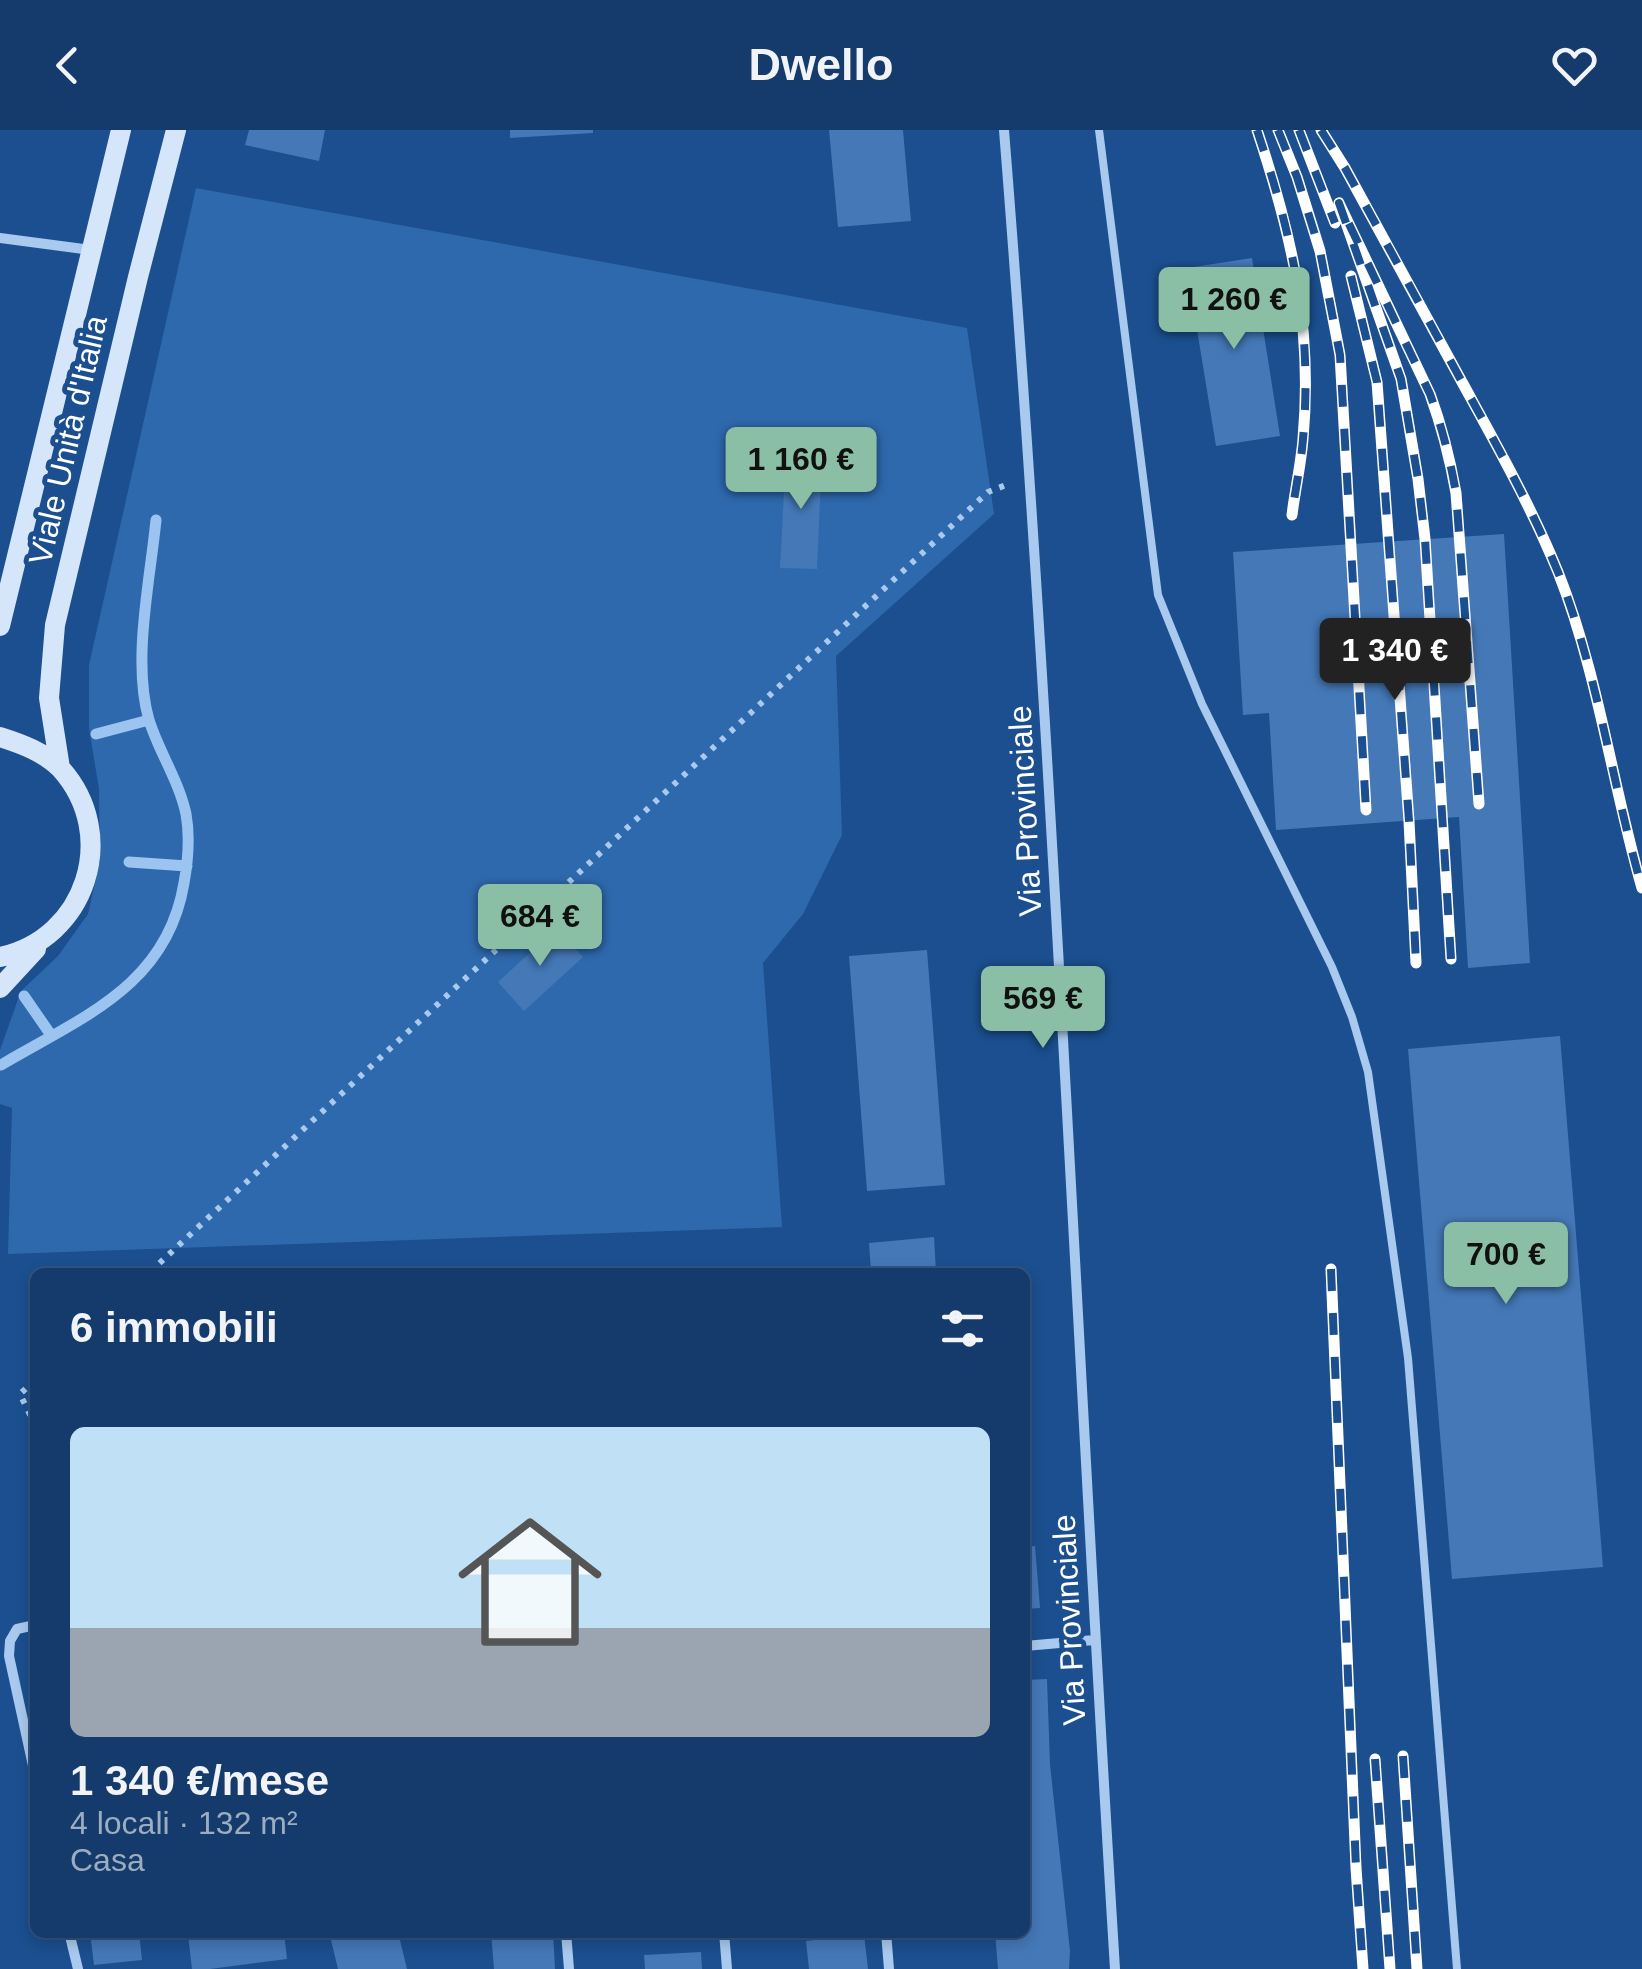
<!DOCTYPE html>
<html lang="it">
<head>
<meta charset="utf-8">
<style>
  body { margin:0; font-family:Helvetica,sans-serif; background:#1d4271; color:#f1f3f6; height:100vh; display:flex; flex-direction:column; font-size:38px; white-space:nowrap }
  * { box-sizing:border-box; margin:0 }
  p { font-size:32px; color:#9dadc1 }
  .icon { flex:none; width:55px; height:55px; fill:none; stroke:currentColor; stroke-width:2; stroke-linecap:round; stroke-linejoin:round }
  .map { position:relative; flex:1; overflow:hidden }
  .details { position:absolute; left:30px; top:1138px; width:1000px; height:670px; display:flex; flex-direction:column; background:#143b6b; border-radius:15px; box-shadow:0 5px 15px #0003,0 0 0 2px #33557e }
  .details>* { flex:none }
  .price { position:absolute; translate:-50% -85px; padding:0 22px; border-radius:10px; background:#8abfa5; color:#111; font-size:32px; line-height:65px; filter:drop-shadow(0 2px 5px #0008) }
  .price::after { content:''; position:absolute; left:50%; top:60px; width:30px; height:22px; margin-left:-15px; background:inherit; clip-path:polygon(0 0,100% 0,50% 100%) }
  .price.current { background:#222; color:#fff }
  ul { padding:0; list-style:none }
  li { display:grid; align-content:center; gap:20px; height:530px; padding:0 40px }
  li+li { border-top:2px solid #33557e }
  li span { display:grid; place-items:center; height:310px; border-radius:15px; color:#555 }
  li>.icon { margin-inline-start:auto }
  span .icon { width:180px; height:180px; fill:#fffc; stroke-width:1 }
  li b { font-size:42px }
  h2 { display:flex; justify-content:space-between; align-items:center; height:120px; padding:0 40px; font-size:42px }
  header { display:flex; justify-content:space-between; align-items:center; height:130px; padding:0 40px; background:#143b6b; font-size:45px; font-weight:700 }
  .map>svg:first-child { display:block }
</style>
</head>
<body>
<header><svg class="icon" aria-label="back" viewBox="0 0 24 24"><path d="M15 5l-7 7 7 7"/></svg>Dwello<svg class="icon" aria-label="heart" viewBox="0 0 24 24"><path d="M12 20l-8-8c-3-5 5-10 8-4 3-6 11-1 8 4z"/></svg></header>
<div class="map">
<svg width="1642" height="1839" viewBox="0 0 1642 1839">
  <rect width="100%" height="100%" fill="#1b4f8f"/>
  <path fill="#2e69ad" d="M196,58L967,198L994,384L836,526L842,705L803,784L763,833L782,1097L8,1124L12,978L0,974V920L21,861L58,826L88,784L100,731L99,659L89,598V535Z"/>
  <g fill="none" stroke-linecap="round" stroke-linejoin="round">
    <path stroke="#9cc4f0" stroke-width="11" d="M96,604L149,590
      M129,732L187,736
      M24,866L51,905
      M1,935C82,887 167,856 184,753C188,731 190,706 186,684C179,651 159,622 149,590C132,531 150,451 156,390"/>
  </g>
  <path fill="#4478b7" d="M249,0H325L319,31L245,15Z
    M510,0H593V3L510,8Z
    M829,0H903L911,91L838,97Z
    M1252,128L1280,306L1216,316L1187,138Z
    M786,324L822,326L817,439L780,438Z
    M1504,404L1530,833L1468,838L1459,687L1276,700L1269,583L1243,585L1233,422Z
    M557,798L583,827L524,881L498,852Z
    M927,820L945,1055L867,1061L849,826Z
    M1560,906L1603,1437L1452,1449L1408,919Z
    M934,1107L936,1142H871L869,1113Z
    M1035,1416L1040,1478L1025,1479V1417Z
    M1047,1549L1050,1634L1070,1821L1069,1839H998L995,1802H1025V1550Z
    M90,1802H139L142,1830L94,1835Z
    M212,1802H284L287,1829L210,1839H192L188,1805Z
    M344,1802H398L407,1839H338L330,1806Z
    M491,1802H553L555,1839H494Z
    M579,1802H628V1808L579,1809Z
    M864,1804L868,1839H809L806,1811Z
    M701,1822L702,1839H645L644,1825Z"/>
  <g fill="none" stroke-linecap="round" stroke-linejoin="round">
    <path stroke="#a9c9ee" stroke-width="6" stroke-dasharray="5 8" stroke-linecap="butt" d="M150,1142L988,362L1006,355
      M35,1250L20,1264L35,1295"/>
    <path stroke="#a9c9ee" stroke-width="8" d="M1099,0L1158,465L1202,574L1332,837L1352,887L1368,942L1408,1228L1457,1839"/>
    <path stroke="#a9c9ee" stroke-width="10" d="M1004,0C1053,612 1077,1226 1115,1839
      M0,108L91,120
      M35,1495L17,1499L10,1511L9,1526L35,1645
      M1025,1516L1094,1510
      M69,1802L78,1839
      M566,1802L569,1839
      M724,1802L727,1839
      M886,1802L889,1839"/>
    <path stroke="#d6e6fa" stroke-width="20" d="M0,496L121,0
      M0,607C22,614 44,622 61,639C120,705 86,809 0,827
      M60,638L49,568L55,495L138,147L176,0
      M0,858L36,819"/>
    <defs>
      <path id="rail" d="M1257,0C1292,105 1313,197 1303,309C1301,334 1295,360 1292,385
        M1278,0L1297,47L1320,121L1340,225L1366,680
        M1299,0L1335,93
        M1321,0L1345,38C1384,109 1423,180 1462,252C1496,314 1531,376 1558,442C1598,543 1612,654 1642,758
        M1351,146L1377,252L1409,691L1416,833
        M1451,829L1425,409L1418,349L1401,249L1339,73L1430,264C1442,297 1450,329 1456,363L1479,674
        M1331,1139L1356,1738L1363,1839
        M1403,1626L1417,1839
        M1375,1629L1390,1839"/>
    </defs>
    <use href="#rail" stroke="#fff" stroke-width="11"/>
    <use href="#rail" stroke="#1b4f8f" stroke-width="8" stroke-dasharray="22" stroke-linecap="butt"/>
  </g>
  <g text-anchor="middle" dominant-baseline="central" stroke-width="10" stroke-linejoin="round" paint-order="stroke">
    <g font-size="32" fill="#fff" stroke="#1b4f8f">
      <text transform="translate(68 310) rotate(-77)">Viale Unità d'Italia</text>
      <text transform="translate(1025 681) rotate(-93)">Via Provinciale</text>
      <text transform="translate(1069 1490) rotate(-93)">Via Provinciale</text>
    </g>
  </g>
</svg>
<b class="price" style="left:1234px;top:222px">1 260 €</b>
<b class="price" style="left:801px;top:382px">1 160 €</b>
<b class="price current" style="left:1395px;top:573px">1 340 €</b>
<b class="price" style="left:540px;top:839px">684 €</b>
<b class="price" style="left:1043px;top:921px">569 €</b>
<b class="price" style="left:1506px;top:1177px">700 €</b>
<section class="details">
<h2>6 immobili<svg class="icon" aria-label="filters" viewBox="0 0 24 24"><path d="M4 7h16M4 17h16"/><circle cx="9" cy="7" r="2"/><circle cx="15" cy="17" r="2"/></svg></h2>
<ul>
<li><span style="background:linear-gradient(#bfe0f5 65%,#9aa5b1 0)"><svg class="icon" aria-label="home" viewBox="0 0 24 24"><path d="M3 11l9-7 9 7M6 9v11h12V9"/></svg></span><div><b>1 340 €/mese</b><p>4 locali · 132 m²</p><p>Casa</p></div></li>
</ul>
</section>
</div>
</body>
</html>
